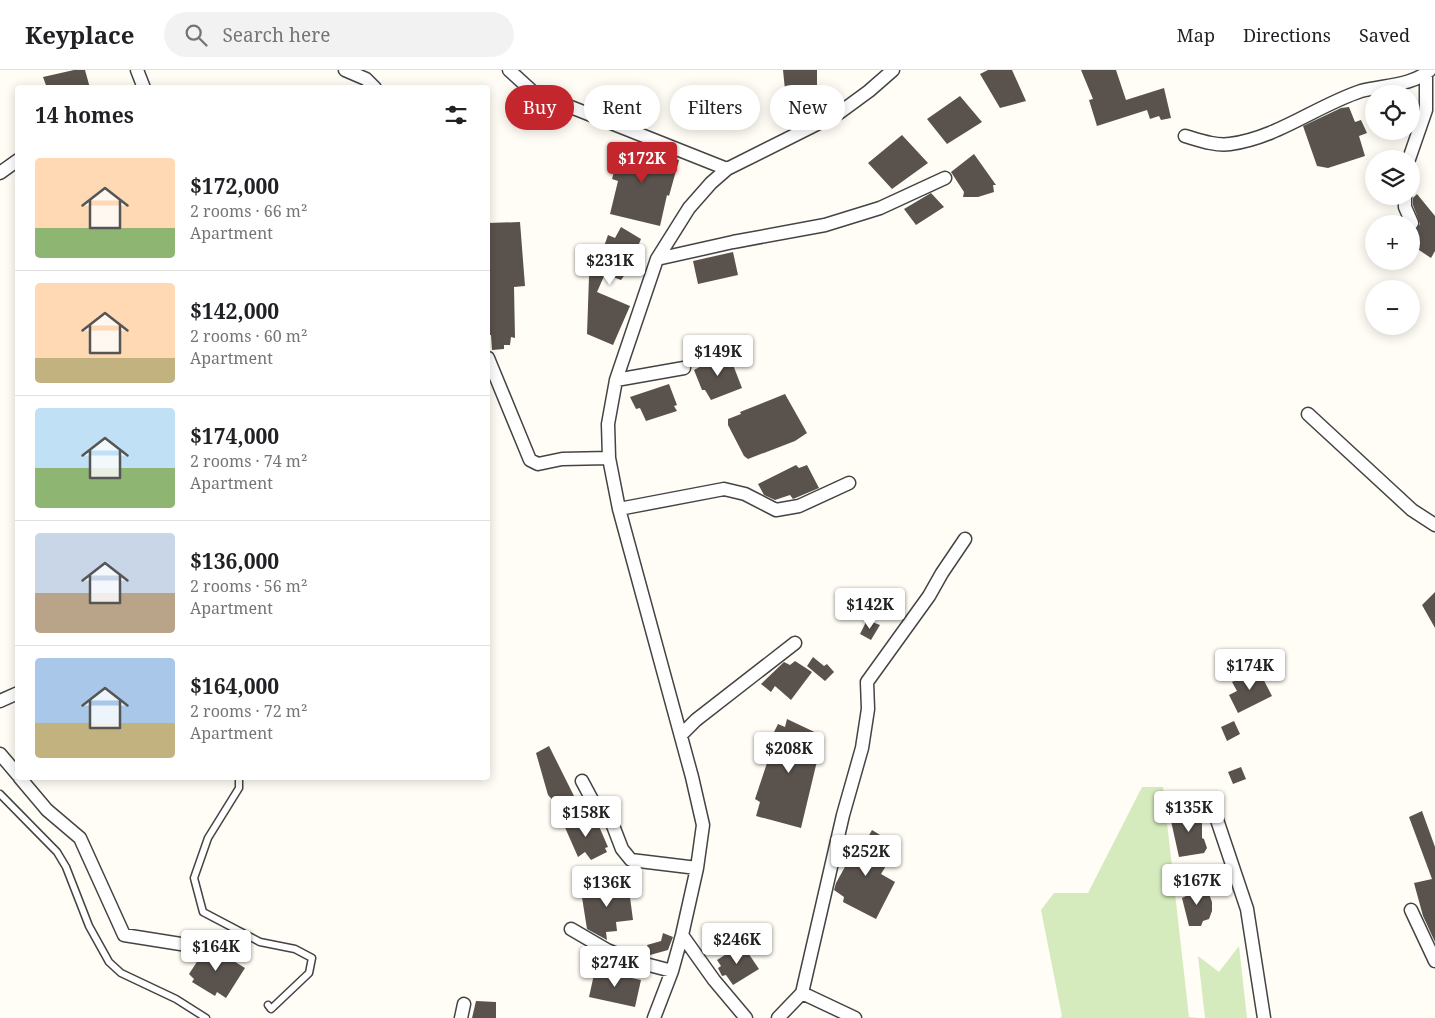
<!DOCTYPE html>
<html lang="en">
<head>
<meta charset="utf-8">
<style>
  body { margin:0; font-family:"Noto Serif",serif; background:#f2f2f2; color:#202124; height:100vh; display:flex; flex-direction:column; font-size:19px; white-space:nowrap }
  * { box-sizing:border-box; margin:0 }
  p { font-size:16px; color:#757577 }
  .icon { flex:none; width:28px; height:28px; fill:none; stroke:currentColor; stroke-width:2; stroke-linecap:round; stroke-linejoin:round }
  .map { position:relative; flex:1; overflow:hidden }
  .side { position:absolute; left:15px; top:15px; width:475px; height:695px; display:flex; flex-direction:column; background:#fff; border-radius:5px; box-shadow:0 2px 12px #0003 }
  .side>* { flex:none }
  .guide { position:absolute; left:505px; top:15px; width:475px; height:45px; display:flex; gap:10px }
  .controls { position:absolute; left:1365px; top:15px; display:grid; gap:10px }
  .controls a { display:grid; place-items:center; width:55px; height:55px; border-radius:50%; background:#fff; box-shadow:0 2px 12px #0003; font-size:25px }
  .price { position:absolute; translate:-50% -42px; padding:0 11px; border-radius:5px; background:#fff; color:#222; font-size:16px; line-height:32px; filter:drop-shadow(0 1px 2px #0008) }
  .price::after { content:''; position:absolute; left:50%; top:30px; width:15px; height:11px; margin-left:-8px; background:inherit; clip-path:polygon(0 0,100% 0,50% 100%) }
  .price.selected { background:#c4262e; color:#fff }
  ul { padding:0; list-style:none }
  li { display:flex; align-items:center; gap:15px; height:125px; padding:0 20px }
  li+li { border-top:1px solid #e0e0e0 }
  li span { display:grid; place-items:center; flex:none; width:140px; height:100px; border-radius:5px; color:#555 }
  li>.icon { margin-inline-start:auto }
  span .icon { width:60px; height:60px; fill:#fffc; stroke-width:1 }
  li b { font-size:21px }
  h2 { display:flex; justify-content:space-between; align-items:center; height:60px; padding:0 20px; font-size:21px }
  .tag { padding:0 18px; border-radius:22px; background:#fff; box-shadow:0 2px 12px #0003; font-size:18px; line-height:45px }
  .tag.selected { background:#c4262e; color:#fff }
  header { display:flex; align-items:center; gap:30px; box-sizing:border-box; height:70px; padding:0 25px; background:#fff; border-bottom:1px solid #e0e0e0 }
  header strong { font-size:24px }
  nav { display:flex; gap:28px; margin-inline-start:auto; font-size:18px }
  .search { width:350px; height:45px; background:#f2f2f2; display:flex; align-items:center; gap:12px; box-sizing:border-box; padding:0 18px; border-radius:28px; color:#757577; font-size:19px }
  .map>svg:first-child { display:block }
</style>
</head>
<body>
<header>
<strong>Keyplace</strong>
<div class="search"><svg class="icon" aria-label="search" viewBox="0 0 24 24"><circle cx="10" cy="10" r="6"/><path d="M15 15l6 6"/></svg>Search here</div>
<nav><a>Map</a><a>Directions</a><a>Saved</a></nav>
</header>
<div class="map">
<svg width="1435" height="948" viewBox="0 0 1435 948">
  <rect width="100%" height="100%" fill="#fffdf5"/>
  <path fill="#d5ebbd" d="M1142,717H1163L1189,947L1199,948H1060L1062,946L1041,840L1054,823H1088Z
    M1239,876L1247,948H1205L1198,886L1219,902Z"/>
  <path fill="#5a524d" d="M74,0H85L90,18H47L43,7Z
    M783,0H817V19L785,20Z
    M988,0H1012L1026,31L1000,38L980,4Z
    M1081,0H1116L1126,30L1164,18L1171,48L1161,50L1159,46L1150,49L1147,40L1097,56L1089,30L1093,29Z
    M960,26L982,52L947,74L927,49Z
    M1349,37L1355,52L1361,50L1367,63L1359,66L1365,86L1328,98L1317,96L1303,56L1341,38Z
    M902,65L928,93L892,119L868,93Z
    M622,73L679,90L669,126L667,125L660,156L610,144L618,111L612,109Z
    M974,84L996,115H993L994,122L978,127H963L964,122L951,102Z
    M931,123L944,137L916,155L904,139Z
    M1417,124L1435,146V181L1431,188L1413,176L1415,173L1411,170V165L1420,154L1413,135V128Z
    M520,152L525,216L514,217L515,268L511,267L510,275H504V279L492,280L491,265H488V153Z
    M621,157L641,169L629,199L621,210L605,204L597,222L630,236L613,275L587,264L589,207L598,181L602,182L608,165L615,168Z
    M733,182L738,205L698,214L693,191Z
    M711,286L714,289L730,287L742,318L711,330L705,320H702L694,300L705,294L704,290Z
    M669,314L677,335L674,336L677,341L646,351L640,338L636,339L630,327Z
    M785,324L807,363L795,371L748,389L744,386L728,355V349L741,344L740,342Z
    M796,395L799,398L807,395L819,418L793,429L790,425L775,430L764,425L758,414Z
    M1435,522V558L1422,535Z
    M867,550L880,555L871,570L860,564Z
    M813,587L824,596L827,594L834,602L825,611L807,596Z
    M795,591L812,602L791,630L775,616L771,622L761,614L784,592L790,595Z
    M1258,599L1272,626L1238,643L1229,625L1237,621L1232,612Z
    M787,649L823,666L801,758L756,746L760,732L755,729L774,672L771,668L778,654L785,657Z
    M1234,651L1240,664L1227,671L1221,657Z
    M549,676L574,726L558,736L548,725L536,683Z
    M1241,697L1246,709L1233,714L1228,702Z
    M1197,739L1199,748L1202,749V768L1204,769L1207,778L1204,783L1179,787L1171,751L1175,744Z
    M1422,741L1435,777V872L1423,846L1414,813L1432,809L1409,747Z
    M582,745L589,754L592,753L594,756L598,754L608,777L605,778L607,782L591,790L585,782L578,787L563,753Z
    M872,760L885,768L883,773L894,779L890,785L892,786L881,804L895,812L876,849L843,832L844,827L834,820L836,813L846,795L842,791L849,779L858,785Z
    M628,812L633,850L616,852L617,861L606,862L607,870L587,859L581,821L602,818L601,815Z
    M1202,816L1204,822L1209,824L1212,832V841L1209,849L1203,851L1201,856H1189L1182,828L1186,826L1185,819Z
    M663,863L673,867L668,880L650,885L647,875L661,871Z
    M742,874L759,899L733,915L726,905L722,906L718,898L721,896L717,890Z
    M208,875L245,898L226,928L217,922L215,926L192,912L194,909L189,904Z
    M595,900L641,910L635,937L589,927Z
    M476,931L496,932V948H472Z"/>
  <g fill="none" stroke-linecap="round" stroke-linejoin="round">
    <defs>
      <path id="service" d="M239,708V718L208,768L194,808L203,842L260,872L295,879L312,888L309,903L271,939L268,935
        M0,724L57,782L66,797L89,856L109,892L121,903L176,929L206,948"/>
      <path id="minor" d="M137,0L144,18
        M345,0L366,9L375,18
        M509,0L533,22L727,99
        M1185,66C1199,70 1215,76 1230,74C1277,68 1316,36 1361,21C1383,15 1412,16 1430,0
        M1409,89L1426,40V3
        M0,103L18,90
        M1405,126V137L1412,153
        M657,189L733,172L825,155L880,138L945,108
        M488,288L530,390L538,394L562,389L609,388
        M616,310L684,298
        M1308,344L1412,440L1435,455
        M619,439L724,419L745,424L776,440L799,436L849,413
        M0,631L18,623
        M681,665L696,650L795,573
        M0,684L18,705
        M20,708L47,740L80,768L124,865L187,875
        M582,711L598,741L612,753L622,779L631,790L697,798
        M1210,729L1247,839L1264,948
        M1411,840L1435,891
        M571,859L607,880L634,891L672,901
        M682,865L714,910L746,948
        M802,923L855,948
        M461,948L464,934
        M654,948L672,901L682,865L697,798L703,755L692,707L619,439L609,388L608,354L616,310L657,189L689,138L711,113L727,99L839,43L869,21L893,0
        M778,948L802,923L843,745L862,678L868,639L867,612L929,526L942,503L965,469"/>
    </defs>
    <use href="#service" stroke="#444" stroke-width="9"/>
    <use href="#minor" stroke="#444" stroke-width="15"/>
    <use href="#service" stroke="#fff" stroke-width="6"/>
    <use href="#minor" stroke="#fff" stroke-width="12"/>
  </g>
</svg>
<div class="controls">
<a><svg class="icon" aria-label="locate" viewBox="0 0 24 24"><circle cx="12" cy="12" r="6"/><path d="M12 2v4M12 18v4M2 12h4M18 12h4"/></svg></a>
<a><svg class="icon" aria-label="layers" viewBox="0 0 24 24"><path d="M12 4l9 5-9 5-9-5zM3 14l9 5 9-5"/></svg></a>
<a>+</a>
<a>−</a>
</div>
<b class="price selected" style="left:642px;top:114px">$172K</b>
<b class="price" style="left:610px;top:216px">$231K</b>
<b class="price" style="left:718px;top:307px">$149K</b>
<b class="price" style="left:870px;top:560px">$142K</b>
<b class="price" style="left:1250px;top:621px">$174K</b>
<b class="price" style="left:789px;top:704px">$208K</b>
<b class="price" style="left:1189px;top:763px">$135K</b>
<b class="price" style="left:586px;top:768px">$158K</b>
<b class="price" style="left:866px;top:807px">$252K</b>
<b class="price" style="left:1197px;top:836px">$167K</b>
<b class="price" style="left:607px;top:838px">$136K</b>
<b class="price" style="left:737px;top:895px">$246K</b>
<b class="price" style="left:216px;top:902px">$164K</b>
<b class="price" style="left:615px;top:918px">$274K</b>
<div class="guide">
<a class="tag selected">Buy</a>
<a class="tag">Rent</a>
<a class="tag">Filters</a>
<a class="tag">New</a>
</div>
<section class="side">
<h2>14 homes<svg class="icon" aria-label="filters" viewBox="0 0 24 24"><path d="M4 7h16M4 17h16"/><circle cx="9" cy="7" r="2"/><circle cx="15" cy="17" r="2"/></svg></h2>
<ul>
<li><span style="background:linear-gradient(#ffd9b3 70%,#8fb573 0)"><svg class="icon" aria-label="home" viewBox="0 0 24 24"><path d="M3 11l9-7 9 7M6 9v11h12V9"/></svg></span><div><b>$172,000</b><p>2 rooms · 66 m²</p><p>Apartment</p></div></li>
<li><span style="background:linear-gradient(#ffd9b3 75%,#c2b280 0)"><svg class="icon" aria-label="home" viewBox="0 0 24 24"><path d="M3 11l9-7 9 7M6 9v11h12V9"/></svg></span><div><b>$142,000</b><p>2 rooms · 60 m²</p><p>Apartment</p></div></li>
<li><span style="background:linear-gradient(#bfe0f5 60%,#8fb573 0)"><svg class="icon" aria-label="home" viewBox="0 0 24 24"><path d="M3 11l9-7 9 7M6 9v11h12V9"/></svg></span><div><b>$174,000</b><p>2 rooms · 74 m²</p><p>Apartment</p></div></li>
<li><span style="background:linear-gradient(#c9d6e8 60%,#b9a48a 0)"><svg class="icon" aria-label="home" viewBox="0 0 24 24"><path d="M3 11l9-7 9 7M6 9v11h12V9"/></svg></span><div><b>$136,000</b><p>2 rooms · 56 m²</p><p>Apartment</p></div></li>
<li><span style="background:linear-gradient(#a9c7e8 65%,#c2b280 0)"><svg class="icon" aria-label="home" viewBox="0 0 24 24"><path d="M3 11l9-7 9 7M6 9v11h12V9"/></svg></span><div><b>$164,000</b><p>2 rooms · 72 m²</p><p>Apartment</p></div></li>
</ul>
</section>
</div>
</body>
</html>
